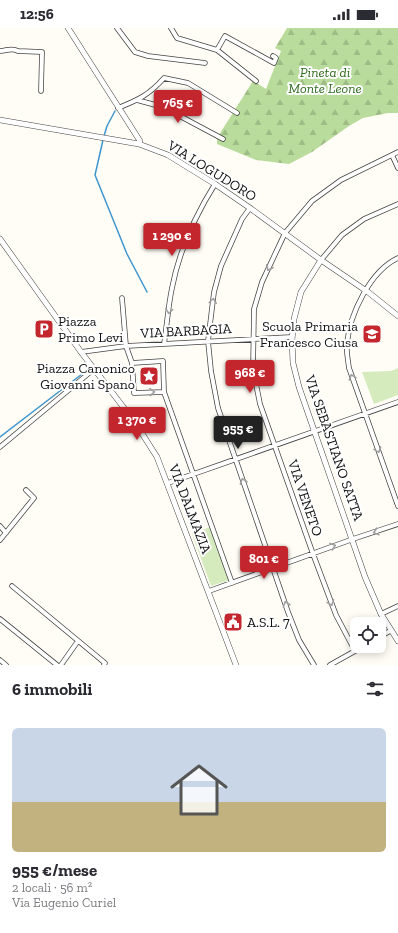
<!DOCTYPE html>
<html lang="it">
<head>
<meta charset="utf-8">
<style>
  body { margin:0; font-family:"Zilla Slab",serif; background:#f2f2f3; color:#2b2b33; height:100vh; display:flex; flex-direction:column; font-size:15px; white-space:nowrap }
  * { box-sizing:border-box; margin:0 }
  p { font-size:13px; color:#7c7c81 }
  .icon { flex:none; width:22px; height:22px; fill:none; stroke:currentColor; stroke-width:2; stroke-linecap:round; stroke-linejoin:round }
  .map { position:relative; height:637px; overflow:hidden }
  .sheet { display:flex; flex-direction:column; background:#fff; flex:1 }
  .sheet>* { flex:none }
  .controls { position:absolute; left:350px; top:589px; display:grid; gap:8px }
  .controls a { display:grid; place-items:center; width:36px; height:36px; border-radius:6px; background:#fff; box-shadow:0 2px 10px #0003; font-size:20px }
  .price { position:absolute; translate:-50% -34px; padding:0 9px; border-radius:4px; background:#c4262e; color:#fff; font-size:13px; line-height:26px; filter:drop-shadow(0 1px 2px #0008) }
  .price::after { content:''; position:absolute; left:50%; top:24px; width:12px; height:9px; margin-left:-6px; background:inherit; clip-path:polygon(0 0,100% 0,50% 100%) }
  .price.on { background:#222; color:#fff }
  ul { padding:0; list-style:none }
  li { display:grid; align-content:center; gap:8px; height:212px; padding:0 12px }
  li span { display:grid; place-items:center; height:124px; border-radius:6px; color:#555 }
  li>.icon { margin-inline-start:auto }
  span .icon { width:72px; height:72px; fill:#fffc; stroke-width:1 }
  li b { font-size:17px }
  h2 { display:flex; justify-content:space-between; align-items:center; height:48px; padding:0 12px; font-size:17px }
  .status { display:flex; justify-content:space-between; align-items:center; height:28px; padding:0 20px; background:#fff; direction:ltr }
  .status svg { height:11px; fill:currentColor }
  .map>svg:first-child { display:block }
</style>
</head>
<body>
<div class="status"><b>12:56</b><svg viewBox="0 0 49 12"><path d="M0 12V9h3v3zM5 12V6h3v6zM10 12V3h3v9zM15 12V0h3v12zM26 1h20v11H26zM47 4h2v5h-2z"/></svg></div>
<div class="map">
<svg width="398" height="637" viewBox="0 0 398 637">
  <defs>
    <pattern id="forest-firs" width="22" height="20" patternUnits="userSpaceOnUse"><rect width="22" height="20" fill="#b9dc9c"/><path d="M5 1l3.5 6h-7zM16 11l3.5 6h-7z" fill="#9ebc85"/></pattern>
  </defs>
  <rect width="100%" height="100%" fill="#fffdf5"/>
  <path fill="url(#forest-firs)" d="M287,0H398V85H388L363,90L349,98L312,124L289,136L256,132L217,116V110L253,53L266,61L281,23L275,20Z"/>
  <path fill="#d5ebbd" d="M398,340V367L374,376L362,344L391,343Z
    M210,499L230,552L211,558L192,506Z"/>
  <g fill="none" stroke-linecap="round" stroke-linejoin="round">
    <path stroke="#3f96cf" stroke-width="1.5" d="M104,108L107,98L115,83
      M103,112L95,147L127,226L147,264
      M0,409L86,343"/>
    <defs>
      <path id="minor" d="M117,0L135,24L148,28L205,35
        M171,0L177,10L217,22L256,53
        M217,22L225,8L274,35L276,30L273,28
        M0,23C7,23 11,19 18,23L42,24L41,63
        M137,72L163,79L223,111
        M118,80C138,72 149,67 164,50L188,55L237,85
        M392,127L398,140
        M250,180L242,191L221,238L214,264L208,313L211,343L218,380L288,584L299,612L314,637
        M398,230C370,243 350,286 347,315C346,323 348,332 349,340L398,478
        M321,232L342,207L364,191L398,176
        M122,270L126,318L132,335
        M164,316C167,297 168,279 172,260C179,223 195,188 215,156
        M81,324L126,318L292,309
        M164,364L134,365L132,335L163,333L164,364L232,555
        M0,419L94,341
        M168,455L398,374
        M0,498L6,505
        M0,512L34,470L26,462
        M12,558L105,635L104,637
        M209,563L353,511L398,496
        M381,586L398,578
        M0,591L57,637
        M379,609L390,603
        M355,623L336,587L313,526L260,376L253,341L254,281L262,254L285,205L312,173L341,152L398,124
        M0,632L6,637
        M61,637L78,613
        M330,637L364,618"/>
      <path id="tertiary" d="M68,0L140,113L139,116
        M0,92L139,116L168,127L215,156L250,180L321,232L368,264L398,288
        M0,211L81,324L134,393L157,429L236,637
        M321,232L301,264L294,291L292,312L293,335L299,359L365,549L381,586L398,613"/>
    </defs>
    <use href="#minor" stroke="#444" stroke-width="5.5"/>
    <use href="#tertiary" stroke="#444" stroke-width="6"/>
    <use href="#minor" stroke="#fff" stroke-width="4"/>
    <use href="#tertiary" stroke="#fff" stroke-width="5"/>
  </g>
  <defs><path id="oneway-chevron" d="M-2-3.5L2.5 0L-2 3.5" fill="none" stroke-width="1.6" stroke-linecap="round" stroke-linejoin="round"/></defs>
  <g stroke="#a0a0a0">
    <use href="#oneway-chevron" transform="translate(269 240) rotate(115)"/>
    <use href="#oneway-chevron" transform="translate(213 273) rotate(-83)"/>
    <use href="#oneway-chevron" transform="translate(169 283) rotate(98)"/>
    <use href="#oneway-chevron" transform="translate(352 349) rotate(-109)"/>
    <use href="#oneway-chevron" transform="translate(152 364) rotate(-3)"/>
    <use href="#oneway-chevron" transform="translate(378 422) rotate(70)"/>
    <use href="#oneway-chevron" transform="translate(243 453) rotate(-109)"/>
    <use href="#oneway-chevron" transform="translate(376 504) rotate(162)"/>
    <use href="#oneway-chevron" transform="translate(333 518) rotate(-20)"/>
    <use href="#oneway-chevron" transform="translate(331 575) rotate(69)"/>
    <use href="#oneway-chevron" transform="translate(286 576) rotate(-109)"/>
  </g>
  <defs>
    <symbol id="parking-square" viewBox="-11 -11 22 22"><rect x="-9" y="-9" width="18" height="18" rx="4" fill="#c4262e" stroke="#fff"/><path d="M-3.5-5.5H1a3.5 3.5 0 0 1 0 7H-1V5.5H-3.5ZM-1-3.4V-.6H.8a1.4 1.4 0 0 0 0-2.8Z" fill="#fff"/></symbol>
    <symbol id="school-square" viewBox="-11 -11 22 22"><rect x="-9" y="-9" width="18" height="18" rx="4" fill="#c4262e" stroke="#fff"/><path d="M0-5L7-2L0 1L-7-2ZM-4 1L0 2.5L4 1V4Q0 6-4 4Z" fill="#fff"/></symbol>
    <symbol id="sight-square" viewBox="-11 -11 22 22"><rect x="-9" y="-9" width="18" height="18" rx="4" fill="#c4262e" stroke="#fff"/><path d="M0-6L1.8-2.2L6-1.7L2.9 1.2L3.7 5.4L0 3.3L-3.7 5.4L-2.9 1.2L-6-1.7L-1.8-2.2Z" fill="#fff"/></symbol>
    <symbol id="civic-square" viewBox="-11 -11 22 22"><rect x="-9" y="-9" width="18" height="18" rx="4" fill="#c4262e" stroke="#fff"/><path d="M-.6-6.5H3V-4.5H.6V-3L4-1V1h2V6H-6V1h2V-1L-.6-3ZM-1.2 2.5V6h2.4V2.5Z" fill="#fff"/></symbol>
  </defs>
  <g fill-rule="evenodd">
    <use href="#parking-square" x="33" y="290" width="22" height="22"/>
    <use href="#school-square" x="361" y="295" width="22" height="22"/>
    <use href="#sight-square" x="138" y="337" width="22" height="22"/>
    <use href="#civic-square" x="222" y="583" width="22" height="22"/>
  </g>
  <g text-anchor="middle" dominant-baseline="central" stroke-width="4" stroke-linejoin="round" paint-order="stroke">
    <g font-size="14" font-style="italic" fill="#2f6b1f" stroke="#fff">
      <text x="325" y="44">Pineta di<tspan x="325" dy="16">Monte Leone</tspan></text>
    </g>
    <g font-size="14" fill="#111" stroke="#fff">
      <text transform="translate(212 143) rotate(32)">VIA LOGUDORO</text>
      <text transform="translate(186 303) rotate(-3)">VIA BARBAGIA</text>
      <text transform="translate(334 420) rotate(71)">VIA SEBASTIANO SATTA</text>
      <text transform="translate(305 470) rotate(71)">VIA VENETO</text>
      <text transform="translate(190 481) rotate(69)">VIA DALMAZIA</text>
    </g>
    <g font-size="14" fill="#111" stroke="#fff" text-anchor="start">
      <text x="58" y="293">Piazza<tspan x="58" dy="16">Primo Levi</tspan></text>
      <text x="358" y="298" text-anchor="end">Scuola Primaria<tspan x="358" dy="16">Francesco Ciusa</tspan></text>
      <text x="135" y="340" text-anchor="end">Piazza Canonico<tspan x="135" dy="16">Giovanni Spano</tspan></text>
      <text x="247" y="594">A.S.L. 7</text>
    </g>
  </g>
</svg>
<div class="controls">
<a><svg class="icon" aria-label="locate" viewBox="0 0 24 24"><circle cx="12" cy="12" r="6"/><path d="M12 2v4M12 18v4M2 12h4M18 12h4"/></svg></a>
</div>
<b class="price" style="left:178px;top:96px">765 €</b>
<b class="price" style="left:172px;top:229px">1 290 €</b>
<b class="price" style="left:250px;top:366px">968 €</b>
<b class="price" style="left:137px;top:413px">1 370 €</b>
<b class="price on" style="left:238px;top:422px">955 €</b>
<b class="price" style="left:264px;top:552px">801 €</b>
</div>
<section class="sheet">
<h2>6 immobili<svg class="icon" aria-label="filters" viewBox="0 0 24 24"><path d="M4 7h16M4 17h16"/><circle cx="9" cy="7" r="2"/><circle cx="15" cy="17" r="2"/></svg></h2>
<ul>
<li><span style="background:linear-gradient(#c9d6e8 60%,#c2b280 0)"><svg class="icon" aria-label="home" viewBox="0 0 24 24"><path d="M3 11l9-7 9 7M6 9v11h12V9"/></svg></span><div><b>955 €/mese</b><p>2 locali · 56 m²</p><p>Via Eugenio Curiel</p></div></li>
</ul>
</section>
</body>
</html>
